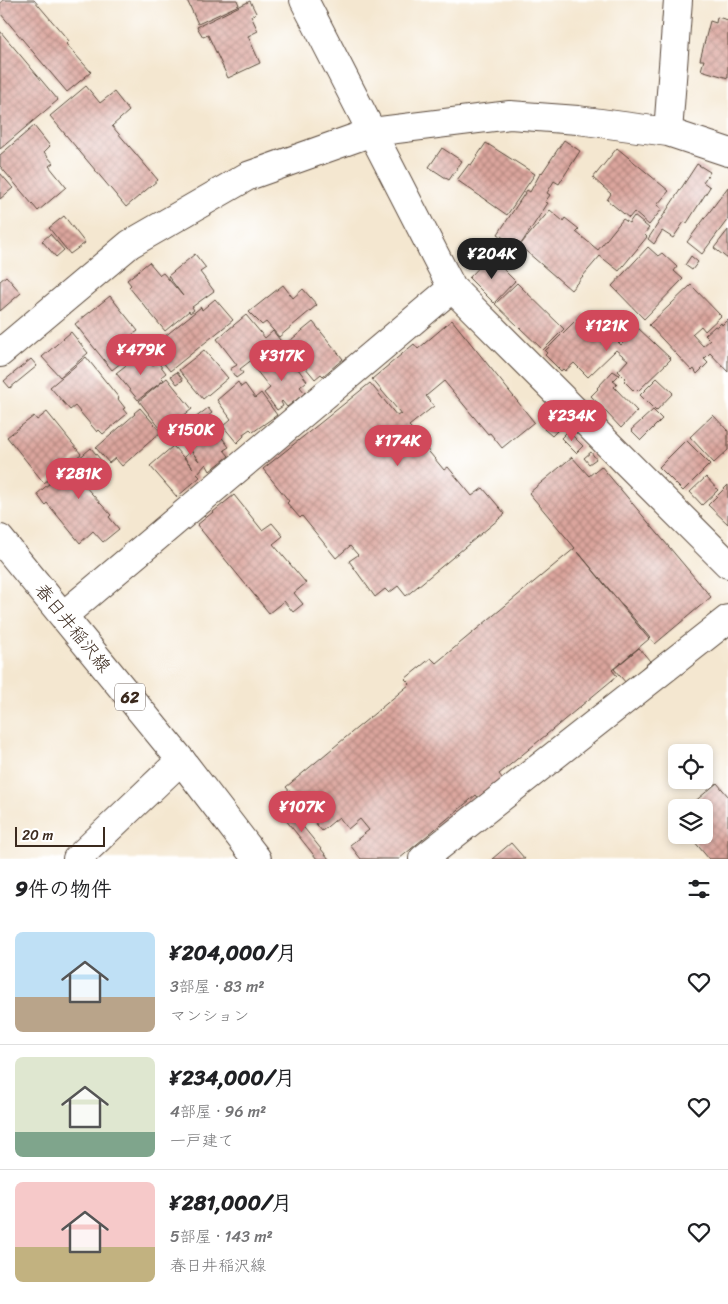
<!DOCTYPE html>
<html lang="ja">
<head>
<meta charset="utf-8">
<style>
  body { margin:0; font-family:Sriracha,"Klee One",sans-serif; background:#f6f6f6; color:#202124; height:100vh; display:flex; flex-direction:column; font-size:19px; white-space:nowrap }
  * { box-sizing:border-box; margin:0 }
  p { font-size:16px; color:#757577 }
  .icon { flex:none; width:28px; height:28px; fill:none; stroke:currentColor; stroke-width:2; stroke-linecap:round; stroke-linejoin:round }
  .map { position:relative; height:859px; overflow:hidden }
  .details { display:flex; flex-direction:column; background:#fff; flex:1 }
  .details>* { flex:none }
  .controls { position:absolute; left:668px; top:744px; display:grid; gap:10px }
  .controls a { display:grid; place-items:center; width:45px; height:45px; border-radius:8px; background:#fff; box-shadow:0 2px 8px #0003; font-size:25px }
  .scale { position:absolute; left:15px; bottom:12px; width:90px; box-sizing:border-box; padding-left:5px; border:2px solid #3b2a1e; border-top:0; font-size:14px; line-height:18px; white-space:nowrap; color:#3b2a1e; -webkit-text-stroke:4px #fff; paint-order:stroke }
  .price { position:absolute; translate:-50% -42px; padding:0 11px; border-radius:18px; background:#d1495b; color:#fff; font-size:16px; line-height:32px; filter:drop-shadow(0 1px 2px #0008) }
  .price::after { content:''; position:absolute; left:50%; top:30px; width:15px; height:11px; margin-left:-8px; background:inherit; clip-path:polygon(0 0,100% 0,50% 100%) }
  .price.active { background:#222; color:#fff }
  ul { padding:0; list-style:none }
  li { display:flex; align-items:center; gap:15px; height:125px; padding:0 15px }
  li+li { border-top:1px solid #e0e0e0 }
  li span { display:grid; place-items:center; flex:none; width:140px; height:100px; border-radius:8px; color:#555 }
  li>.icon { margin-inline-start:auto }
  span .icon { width:60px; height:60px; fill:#fffc; stroke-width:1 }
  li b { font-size:21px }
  h2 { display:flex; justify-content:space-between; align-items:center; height:60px; padding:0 15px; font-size:21px }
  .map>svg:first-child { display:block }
</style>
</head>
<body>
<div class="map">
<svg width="728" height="859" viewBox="0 0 728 859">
  <defs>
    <pattern id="building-cross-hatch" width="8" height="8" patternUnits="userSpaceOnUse" patternTransform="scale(1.25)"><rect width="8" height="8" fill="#dba59d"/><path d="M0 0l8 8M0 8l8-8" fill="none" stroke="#b3877f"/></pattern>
  </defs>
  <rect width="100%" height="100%" fill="#fff"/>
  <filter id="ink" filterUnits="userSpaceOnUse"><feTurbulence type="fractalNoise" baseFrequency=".02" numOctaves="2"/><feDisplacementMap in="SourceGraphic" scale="10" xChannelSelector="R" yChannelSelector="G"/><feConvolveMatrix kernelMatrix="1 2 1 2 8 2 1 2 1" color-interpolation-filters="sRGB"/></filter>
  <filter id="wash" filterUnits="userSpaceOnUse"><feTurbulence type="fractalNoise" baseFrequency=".0096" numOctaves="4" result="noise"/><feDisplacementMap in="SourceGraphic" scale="20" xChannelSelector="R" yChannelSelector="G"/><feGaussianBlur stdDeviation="1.12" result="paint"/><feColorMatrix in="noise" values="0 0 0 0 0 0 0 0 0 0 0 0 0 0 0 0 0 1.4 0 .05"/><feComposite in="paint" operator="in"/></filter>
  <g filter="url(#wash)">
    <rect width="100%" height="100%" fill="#f4e7d0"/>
    <g id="blocks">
      <path fill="url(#building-cross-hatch)" d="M3,0H34L69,41L66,44L91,72L67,92L0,13V4Z
        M187,0H237L239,5L198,24Z
        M250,1L256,13L251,16L258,31L248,36L260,63L228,78L208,35L203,37L197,27Z
        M717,17L728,20V78L701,70L704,60H700L710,21L716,23Z
        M0,31L58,100L0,149Z
        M86,86L100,103L114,92L129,111L112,126L158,180L126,207L50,116Z
        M34,126L50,146L44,152L53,163L49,166L66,187L38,211L0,166V155Z
        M564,140L580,151L559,184L554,181L547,193L550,195L545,202L548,203L521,244L550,210L563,221L565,218L579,229L576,232L598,250L623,219L629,223L634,216L649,228L644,234L647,237L619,271L600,256L571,290L520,246L518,248L498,234L527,190L530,192L541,172L542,173Z
        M486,143L535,174L507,215L457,180L469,164L471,165Z
        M442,148L462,161L449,180L429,167Z
        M617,148L669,191L657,205L662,209L649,225L634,212L629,218L607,200L611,194L593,178Z
        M697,164L710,172L703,182L710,187L687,223L684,222L673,238L662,231L654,244L648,239Z
        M0,173L13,188L0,199Z
        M728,187V219L702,254L687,242Z
        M64,216L85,243L70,254L49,228Z
        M728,230V259L714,248Z
        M50,234L64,250L56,257L42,241Z
        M648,247L658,256L662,253L677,267L674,271L683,279L644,319L612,286Z
        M195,254L206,268L200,272L214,291L192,307L194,310L190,313L189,311L165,331L129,287L131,285L127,280L149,262L160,275L163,273L183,296L168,276Z
        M490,256L515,281L494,303L469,278Z
        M691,256L698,262L692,270L685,265Z
        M6,276L21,293L0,311V281Z
        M517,283L564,329L543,350L495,304Z
        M283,285L293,298L303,289L317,305L279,337L266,322L262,325L249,312Z
        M691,285L721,316L705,331L701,326L692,334L703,346L710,340L705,335L715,326L717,327L721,323L722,325L728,319V372L710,353L704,359L708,363L697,374L694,369L692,371L649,325Z
        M110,296L138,331L132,335L141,347L112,370L75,324Z
        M215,299L233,320L170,371L162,361L168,356L164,351L170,345L164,337L201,307L202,310Z
        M583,313L603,334L607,331L621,345L638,328L671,359L638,391L636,389L634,391L624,381L626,379L618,371L628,360L616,350L588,377L574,363L565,371L563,369L561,371L545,355L547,353L545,351Z
        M246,315L265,338L273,331L284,345L275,353L265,342H263L273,354L267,358L262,352L240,369L243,373L236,378L230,369L237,365L217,339Z
        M452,320L534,422L502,448L490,433L488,434L444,381L426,396L434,406L409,426L412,429L411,430L444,470L448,467L472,496L483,488L505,514L406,596L398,586L389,593L385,589L375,597L349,561L358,555L350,546L336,558L302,516L300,518L287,503L289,501L263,469L370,383L397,416L400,414L402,415L372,379L414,344L418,349Z
        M313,322L343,359L323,376L321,374L315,379L286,344Z
        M71,332L88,353L60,377L42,357Z
        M204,350L228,378L203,399L179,370Z
        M143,352L153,365L157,361L166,373L161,377L164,380L138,400L116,373Z
        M277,353L290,369L295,365L307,381L300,387L305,393L287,407L282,401L281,402L283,406L277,410L264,393L270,388L256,370Z
        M86,357L119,398L118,399L125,408L123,409L127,414L103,434L99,430L97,432L75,406L70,410L50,387Z
        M31,359L37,366L10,388L4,381Z
        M613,371L619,375L613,381L617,384L614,387L637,411L621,428L591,396L598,389L597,388Z
        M177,372L183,380L177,384L171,376Z
        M167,378L192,409L163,432L139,401Z
        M657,378L673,393L656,411L640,395Z
        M238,382L241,387L245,384L255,398L261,393L277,415L253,432L250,429L243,434L244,436L237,443L223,426L231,419L217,400Z
        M140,408L161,432L122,466L115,458L109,463L96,448L135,414L134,413Z
        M208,408L212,413L203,420L216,438L220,435L229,447L224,450L229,456L210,471L206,464L197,474L200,477L177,497L150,466L173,446L193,468L184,457L191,451L199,461L177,432Z
        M653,410L662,419L641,440L631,430Z
        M47,412L81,454L44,483L7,437L34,416L37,420Z
        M713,415L728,431V450L714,463L690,437Z
        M550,423L557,431L552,436L544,429Z
        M568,431L583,446L576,453L561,438Z
        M686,440L710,464L683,491L659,467Z
        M91,448L105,465L83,484L111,515L109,517L119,529L103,542L93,531L80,543L47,503L45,505L37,494Z
        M591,452L596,459L589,464L584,458Z
        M572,457L589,476L601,466L711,597L655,644L578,552L649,639L612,670L617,676L499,774L505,782L481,801L476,795L399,859H361L350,845L369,830L360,819L348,829L339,817L322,831L286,787L410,684L405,679L431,658L436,663L575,548L529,493Z
        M706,477L718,490L702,505L690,492Z
        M728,485V524L708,505Z
        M234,495L262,530L272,523L283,536L273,544L306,583L294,593L303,604L293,612L284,601L269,613L197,525Z
        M639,648L650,661L626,683L614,669Z
        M717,783L728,796V859H709L689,835H704V808H687Z
        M284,803L329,859H317L277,809Z
        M511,843L525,859H492Z"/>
    </g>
  </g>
  <g filter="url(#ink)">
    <use href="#blocks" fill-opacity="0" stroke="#574639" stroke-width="1"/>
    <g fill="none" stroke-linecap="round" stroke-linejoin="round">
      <defs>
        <path id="minor" d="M304,0L452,288L728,564
          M668,132L678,0
          M0,353L130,244L248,176L372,132L510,115L578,120L668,132L728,152
          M64,615L452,288
          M77,859L181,760
          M423,859L728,619"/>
        <path id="major" d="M0,539L181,760L257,859"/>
      </defs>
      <use href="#minor" stroke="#574639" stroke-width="30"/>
      <use href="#major" stroke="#574639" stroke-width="30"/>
      <use href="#minor" stroke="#fff" stroke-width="28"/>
      <use href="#major" stroke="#fff" stroke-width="28"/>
    </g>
  </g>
  <g text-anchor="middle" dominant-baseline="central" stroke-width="5" stroke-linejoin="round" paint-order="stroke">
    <rect fill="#fff" stroke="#766a62" stroke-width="1" x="115" y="683.5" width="30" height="27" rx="4"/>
    <g font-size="16" font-weight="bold" fill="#3b2a1e">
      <text x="130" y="697">62</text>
    </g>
    <g font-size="18" fill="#3b2a1e" stroke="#fff">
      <text transform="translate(73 628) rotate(51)">春日井稲沢線</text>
    </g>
  </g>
</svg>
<div class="controls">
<a><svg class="icon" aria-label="locate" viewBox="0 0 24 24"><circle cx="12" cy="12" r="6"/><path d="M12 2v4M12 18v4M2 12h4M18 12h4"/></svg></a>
<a><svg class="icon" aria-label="layers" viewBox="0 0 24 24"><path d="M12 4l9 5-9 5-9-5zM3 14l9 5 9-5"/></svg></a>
</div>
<div class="scale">20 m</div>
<b class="price active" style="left:492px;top:280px">¥204K</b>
<b class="price" style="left:607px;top:352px">¥121K</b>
<b class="price" style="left:141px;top:376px">¥479K</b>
<b class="price" style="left:282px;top:382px">¥317K</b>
<b class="price" style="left:572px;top:442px">¥234K</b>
<b class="price" style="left:191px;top:456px">¥150K</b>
<b class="price" style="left:398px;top:467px">¥174K</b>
<b class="price" style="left:79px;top:500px">¥281K</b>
<b class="price" style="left:302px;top:833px">¥107K</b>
</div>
<section class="details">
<h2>9件の物件<svg class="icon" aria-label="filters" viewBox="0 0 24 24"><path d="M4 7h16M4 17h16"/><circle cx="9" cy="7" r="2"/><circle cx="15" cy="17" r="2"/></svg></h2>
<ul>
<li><span style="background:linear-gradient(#bfe0f5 65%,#b9a48a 0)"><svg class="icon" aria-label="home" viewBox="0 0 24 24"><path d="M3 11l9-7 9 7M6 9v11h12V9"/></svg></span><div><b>¥204,000/月</b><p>3部屋 · 83 m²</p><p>マンション</p></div><svg class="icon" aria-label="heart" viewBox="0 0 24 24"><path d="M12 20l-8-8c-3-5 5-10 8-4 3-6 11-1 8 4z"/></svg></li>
<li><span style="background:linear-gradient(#dfe7d0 75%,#7fa58c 0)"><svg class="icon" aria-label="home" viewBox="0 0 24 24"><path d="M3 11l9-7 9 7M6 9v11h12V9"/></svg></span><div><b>¥234,000/月</b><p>4部屋 · 96 m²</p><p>一戸建て</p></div><svg class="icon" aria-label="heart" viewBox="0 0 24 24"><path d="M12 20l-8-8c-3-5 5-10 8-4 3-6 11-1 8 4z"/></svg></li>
<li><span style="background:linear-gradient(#f6c9c9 65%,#c2b280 0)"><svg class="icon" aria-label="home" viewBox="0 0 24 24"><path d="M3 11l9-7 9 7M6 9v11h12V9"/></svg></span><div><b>¥281,000/月</b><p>5部屋 · 143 m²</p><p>春日井稲沢線</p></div><svg class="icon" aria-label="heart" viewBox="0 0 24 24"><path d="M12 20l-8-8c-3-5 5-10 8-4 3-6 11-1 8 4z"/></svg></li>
</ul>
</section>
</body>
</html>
